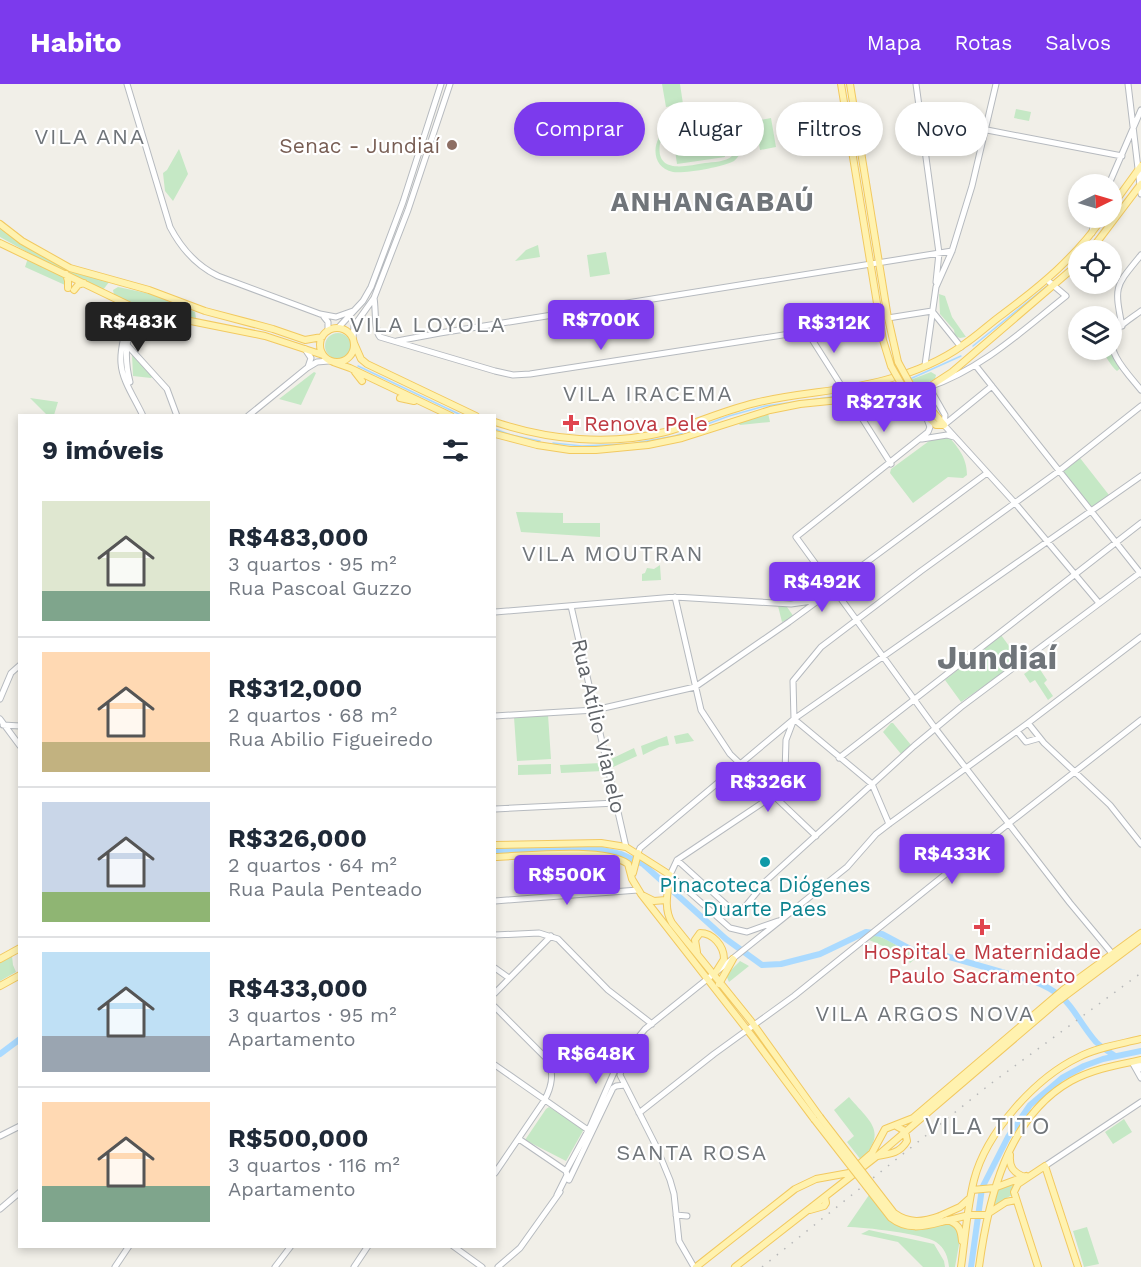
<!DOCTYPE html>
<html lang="pt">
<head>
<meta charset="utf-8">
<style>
  body { margin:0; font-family:"Work Sans",sans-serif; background:#f6f6f7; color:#1f2937; height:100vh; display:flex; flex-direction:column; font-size:22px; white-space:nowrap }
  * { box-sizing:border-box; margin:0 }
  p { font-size:20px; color:#747a83 }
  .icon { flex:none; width:33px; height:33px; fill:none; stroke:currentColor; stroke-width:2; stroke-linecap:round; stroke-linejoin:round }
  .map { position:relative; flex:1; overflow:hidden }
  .drawer { position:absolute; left:18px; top:330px; width:478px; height:834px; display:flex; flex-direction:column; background:#fff; border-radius:0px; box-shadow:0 3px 9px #0003 }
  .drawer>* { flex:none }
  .banner { position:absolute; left:514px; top:18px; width:536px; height:54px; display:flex; gap:12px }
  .needle { width:39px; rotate:85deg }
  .controls { position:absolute; left:1068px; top:90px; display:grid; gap:12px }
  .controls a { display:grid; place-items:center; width:54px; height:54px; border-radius:50%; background:#fff; box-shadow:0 3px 9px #0003; font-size:30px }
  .price { position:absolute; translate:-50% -51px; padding:0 14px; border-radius:6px; background:#7c3aed; color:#fff; font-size:20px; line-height:39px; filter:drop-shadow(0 2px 3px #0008) }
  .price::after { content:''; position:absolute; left:50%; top:36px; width:18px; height:14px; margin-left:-9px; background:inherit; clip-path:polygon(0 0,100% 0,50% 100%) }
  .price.current { background:#222; color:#fff }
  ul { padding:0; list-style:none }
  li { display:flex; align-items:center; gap:18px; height:150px; padding:0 24px }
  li+li { border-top:2px solid #e0e1e3 }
  li span { display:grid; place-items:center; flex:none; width:168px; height:120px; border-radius:0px; color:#555 }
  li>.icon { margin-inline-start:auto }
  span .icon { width:72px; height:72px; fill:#fffc; stroke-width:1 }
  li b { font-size:26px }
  h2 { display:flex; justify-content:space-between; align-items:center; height:72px; padding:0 24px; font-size:26px }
  .tag { padding:0 21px; border-radius:27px; background:#fff; box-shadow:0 3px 9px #0003; font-size:21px; line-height:54px }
  .tag.current { background:#7c3aed; color:#fff }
  header { display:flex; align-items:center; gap:36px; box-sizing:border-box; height:84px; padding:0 30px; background:#7c3aed; color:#fff }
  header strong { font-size:28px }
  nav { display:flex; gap:33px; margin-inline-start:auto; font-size:21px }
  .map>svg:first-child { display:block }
</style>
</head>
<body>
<header>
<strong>Habito</strong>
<nav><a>Mapa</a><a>Rotas</a><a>Salvos</a></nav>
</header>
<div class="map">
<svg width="1141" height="1183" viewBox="0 0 1141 1183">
  <rect width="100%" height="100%" fill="#f1efe8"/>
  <path fill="#c5e8c5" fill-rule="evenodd" d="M662,0H680L683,20L666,23Z
    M1016,25L1031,28L1029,37L1014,34Z
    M771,34L776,63L760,66L755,37Z
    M722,36C744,40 750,63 734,77C723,83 684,90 673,88C650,83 651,55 668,44ZM722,40C737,43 746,61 732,72C726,78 713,78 705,79C686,82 655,91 660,59L669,49Z
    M720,46L725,73L677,80L673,53Z
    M179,65L188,90L173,117L165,107L163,89L167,86Z
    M0,144L59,181L79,190L109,198L103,206L56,184L0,153Z
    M538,161L540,173L515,177L526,166Z
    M606,168L610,190L590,193L587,171Z
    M28,174L64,191L66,199L65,201L25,183Z
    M118,203L151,210L195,228L196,234L160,229L154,231L114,211L113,206Z
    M939,210L945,212L952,233L966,253L960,254L955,252L954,246L940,230Z
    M325 262a13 13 0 1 1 26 0a13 13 0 1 1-26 0Z
    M1112,265V271L1122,283L1117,287C1110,281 1107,273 1101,266Z
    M132,270L153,292L151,294L133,292Z
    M314,288L316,289L301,321L279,315Z
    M931,288L936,291L935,295L925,300L887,307L893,299L892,303Z
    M30,314L58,318L54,331H47Z
    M768,329L770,338L740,341L737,338Z
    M940,349H946C957,363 967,372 967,391L963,394L948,393L913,419L890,389L891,385Z
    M1080,374L1109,411L1091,424L1063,388Z
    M516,428L563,429V439H600V453L521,448Z
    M660,481L661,496L642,497V490L645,489L647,484L654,485Z
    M778,522L787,523L794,533L782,538Z
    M1001,551L1020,577L961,618L945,596Z
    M1037,581L1047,596L1044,599L1053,612L1048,616L1035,596L1030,599L1024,590Z
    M548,631L551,675L517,677L514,633Z
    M891,639H893L911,661L903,670H901L883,648Z
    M688,649L694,657L676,660L674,652Z
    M667,652L669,661L659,663L643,671L641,662Z
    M634,664L637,672L611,684L609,676Z
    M601,679L603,687L561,689L560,681Z
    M551,680V690L518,691V681Z
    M874,851C891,855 906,871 924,867L910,879L904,871L869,856Z
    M12,872L13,881L16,888L0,897V879Z
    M740,877L749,882L729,898L726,891Z
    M849,1013C870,1038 888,1047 861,1076L847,1058L854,1052L834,1026Z
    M549,1023L584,1045L566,1077L525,1056L546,1025Z
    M1124,1035L1132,1048L1113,1060L1105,1048Z
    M1019,1097L1013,1104L1012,1111L993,1122L997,1105Z
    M869,1111C884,1130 900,1152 928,1143C938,1140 945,1137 955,1140L960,1155L955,1183H949C948,1173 945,1164 936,1158C924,1150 864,1143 847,1143Z
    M1087,1143L1099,1180L1084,1183L1073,1147Z
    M869,1146L934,1160L944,1177L945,1183H923L898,1158L861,1150Z"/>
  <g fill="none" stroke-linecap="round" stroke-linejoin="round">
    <path stroke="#aadaff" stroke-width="1.5" d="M973,262L1047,202
      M358,282L463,332
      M910,295L961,272
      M863,308L897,299
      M495,345L511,351L540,357
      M553,359L582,362L627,360
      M635,359L675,352L729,332L765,322L840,312"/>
    <path stroke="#aadaff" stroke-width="6" d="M495,767L598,765L621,770L643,780L726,855L762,881L781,880L820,870L866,848L882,850L914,867L925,866L1033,897C1073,912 1072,930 1096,958C1101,963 1109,968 1115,972
      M0,970L20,955
      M971,1183L982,1104L1008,1053L1030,1021L1062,994L1084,982L1103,975L1141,967"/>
    <defs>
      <path id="secondary" d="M127,0L170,143C181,164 197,182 218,192L320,230L336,233L353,227
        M916,0L939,169L936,198
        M1128,0L1141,110
        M987,46L1122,72
        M1109,100L1141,26
        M1092,149L1094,134
        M374,214C376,225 374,246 380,253L495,287L513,291L530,290L880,236
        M122,219C133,242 119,256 121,279C122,297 136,316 143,332
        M1141,227C1133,233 1121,240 1115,248C1102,265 1131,293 1141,306
        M324,233L328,238V247
        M888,234L932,227L961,263
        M1122,242C1114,201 1115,203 1141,171
        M338,244L363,217L371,203L403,118L441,0
        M115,246L123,245L126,242
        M806,246L891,380
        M353,254L354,242L374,214L408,126L450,0
        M397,257L440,249L952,167
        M128,262L167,305L177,332
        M305,265L311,274L308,283
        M925,281L936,203L952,167L972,102L996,0
        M976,282L1141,490
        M130,298C126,282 122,252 138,239C144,235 154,234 161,232
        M248,332L307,284L317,278L329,277
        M927,335L930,343L928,348L796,453L935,644L1070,819L1115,873
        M944,341L1015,419L1099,519
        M944,341L945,331L929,303C982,285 1023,246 1066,212L1047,196
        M944,341L992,302
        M922,355L947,351L954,353
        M675,513L701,626L730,670L816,752
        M571,522L626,763
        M495,528L675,513L791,520L812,517L836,501L987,389
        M0,615L11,589L20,581
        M495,632L595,626L695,603L789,538L834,505
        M0,635L20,662
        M794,635L872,700L889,740
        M1028,639L1044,659L1110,721L1141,760
        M3,641L20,642
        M1017,647L1026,658L1040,654
        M839,674L1141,439
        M495,725L616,719
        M638,769L640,764L794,635L1141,392
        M677,776L730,824L739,826L744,824L767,796L914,662L961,623L1141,488
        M495,817L638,806
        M778,837L747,848L730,844L670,791L677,776L774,711L785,689L786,656L794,635L793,597L821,563L921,487L1059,387L1141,322
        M495,851L539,849L558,855L608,906L652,940
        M495,884L509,894
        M495,909L551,852
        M495,923L546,974C555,987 552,1003 544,1017L495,1089
        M624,974L620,991L656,1062L670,1096L674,1110L679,1157L694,1183
        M1137,977L1141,985
        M1132,978L1141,994
        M495,981L588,1046
        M639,1029L714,970L794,912L1008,740L1141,636
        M0,1052L20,1042
        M519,1055L566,1087
        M1045,1082L1141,1018
        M569,1096L613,1004L616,1002L625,1001
        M557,1111L567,1091L566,1087L590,1043L619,977L645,945L847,783L876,750L889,740L1028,639L1141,553
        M0,1125L20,1108
        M676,1131L687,1132
        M453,1162L482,1183
        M115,1183L129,1162
        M275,1183L291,1162
        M354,1183L368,1162
        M498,1183L520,1164L560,1108"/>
      <path id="primary" d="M841,0L883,256L891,282
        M850,0L888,234L898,278
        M1112,122L1141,82
        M0,140L22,157L70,184L149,206L205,227L273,245L305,256L322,253
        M0,159L141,227L265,252L323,271
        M1091,166L1141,100
        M66,190L68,197V204
        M74,206L78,201L84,199
        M320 261a17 17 0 1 1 34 0a17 17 0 1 1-34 0Z
        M354,259L361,275L367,280L476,332
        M333,278L350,284L451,332
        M355,288L362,297
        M400,314L414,317
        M928,322L944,341
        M922,328L936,341H944
        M858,330L855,322L858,313
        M495,338C549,356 609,362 665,348C695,340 725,326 755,319C798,308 842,308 885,296C911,289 941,277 963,261C977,252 989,240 1003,230C1043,200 1073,175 1103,134
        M495,350L537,361L570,366H596L648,361L682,354L770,326L800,320L908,309L929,303L952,288L1078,180
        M495,761L601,759L626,763L670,791C668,807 663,824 672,839L751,937L820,1033
        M495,773C526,772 604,763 628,780L632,795L641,810L752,952L814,1035
        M633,789L638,769
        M644,812L654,817L666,816
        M697,868L695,856L700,849C713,849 724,862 724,875L714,891
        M0,875L20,864
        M719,900L733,875
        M0,902L20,891
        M1010,1071C1009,1083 1013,1088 1024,1093
        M877,1072C890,1070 900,1069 907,1057L905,1047L896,1042
        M972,1106L994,1104L1026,1092
        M810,1126L824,1122L826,1119L825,1113
        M940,1132L960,1123L970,1114
        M947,1136C959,1140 961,1145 962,1157
        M941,1138L969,1131H986L1006,1118L1016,1116
        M696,1183L795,1105L816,1095L849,1089L872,1069L885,1045L913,1034L1063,906L1141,849
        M735,1183L877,1072L1057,918L1141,855
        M961,1183C965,1155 967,1124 974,1096C986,1049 1035,994 1079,973C1098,963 1121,960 1141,955
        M979,1183C988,1116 1007,1033 1071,997C1093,985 1117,981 1141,976
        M1038,1183L1014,1108L1018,1100L1045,1082L1078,1183"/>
    </defs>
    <use href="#secondary" stroke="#b6babf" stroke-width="7"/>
    <use href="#primary" stroke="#f2c960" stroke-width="8"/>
    <use href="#secondary" stroke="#fff" stroke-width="5"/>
    <use href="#primary" stroke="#fff2af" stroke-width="6"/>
    <path stroke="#b6b7b8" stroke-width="1.5" stroke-dasharray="1.5 8" stroke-linecap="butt" d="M762,1183L989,1001L1141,889"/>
    <defs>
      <path id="primary-bridge" d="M898,278L910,300L928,322
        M891,282L903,303L922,328
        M820,1033L894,1129C909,1140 923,1138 940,1132
        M814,1035L891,1134C906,1146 923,1143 941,1138"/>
    </defs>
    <use href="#primary-bridge" stroke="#f2c960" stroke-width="8" stroke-linecap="butt"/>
    <use href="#primary-bridge" stroke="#fff2af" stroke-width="6"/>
  </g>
  <circle fill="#8d6e63" stroke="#fff" stroke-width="2" cx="452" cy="61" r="6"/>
  <g fill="#e0444e" stroke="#fff" stroke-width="2">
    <path d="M568 330h6v6h6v6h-6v6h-6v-6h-6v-6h6z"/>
    <path d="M979 834h6v6h6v6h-6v6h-6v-6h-6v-6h6z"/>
  </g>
  <circle fill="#0f9aa8" stroke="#fff" stroke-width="2" cx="765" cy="778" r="6"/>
  <g text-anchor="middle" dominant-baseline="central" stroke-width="4.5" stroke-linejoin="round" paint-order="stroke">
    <g font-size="21" fill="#785e54" stroke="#fff" text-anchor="end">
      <text x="440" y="61">Senac - Jundiaí</text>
    </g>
    <g font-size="21" fill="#be3a42" stroke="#fff" text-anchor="start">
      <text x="584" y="339">Renova Pele</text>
      <text x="982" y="867" text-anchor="middle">Hospital e Maternidade<tspan x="982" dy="24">Paulo Sacramento</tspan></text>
    </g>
    <g font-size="21" fill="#5f6368" stroke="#fff">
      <text transform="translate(599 642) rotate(77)">Rua Atílio Vianelo</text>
    </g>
    <g font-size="21" fill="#0d838f" stroke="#fff">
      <text x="765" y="800">Pinacoteca Diógenes<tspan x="765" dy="24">Duarte Paes</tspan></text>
    </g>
    <g font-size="22" letter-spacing="1.5" fill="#70757a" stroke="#fff">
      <text x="90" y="52">VILA ANA</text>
      <text x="428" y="240">VILA LOYOLA</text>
      <text x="648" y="309">VILA IRACEMA</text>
      <text x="613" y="469">VILA MOUTRAN</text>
      <text x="925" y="929">VILA ARGOS NOVA</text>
      <text x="692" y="1068">SANTA ROSA</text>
    </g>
    <g font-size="24" letter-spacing="1.5" fill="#70757a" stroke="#fff">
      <text x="988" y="1042">VILA TITO</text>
    </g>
    <g font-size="27" font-weight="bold" letter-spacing="1.5" fill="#70757a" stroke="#fff">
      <text x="713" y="118">ANHANGABAÚ</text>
    </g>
    <g font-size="33" font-weight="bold" fill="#70757a" stroke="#fff">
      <text x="997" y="573">Jundiaí</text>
    </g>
  </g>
</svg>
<div class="controls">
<a><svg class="needle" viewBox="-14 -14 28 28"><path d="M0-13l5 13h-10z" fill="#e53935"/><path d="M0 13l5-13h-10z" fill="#747a83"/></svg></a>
<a><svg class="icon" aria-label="locate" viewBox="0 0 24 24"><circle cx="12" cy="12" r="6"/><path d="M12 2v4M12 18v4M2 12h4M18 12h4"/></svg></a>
<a><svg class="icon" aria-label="layers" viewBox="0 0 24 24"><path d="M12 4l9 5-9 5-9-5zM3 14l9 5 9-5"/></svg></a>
</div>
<b class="price" style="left:601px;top:267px">R$700K</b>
<b class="price current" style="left:138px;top:269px">R$483K</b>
<b class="price" style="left:834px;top:270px">R$312K</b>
<b class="price" style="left:884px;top:349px">R$273K</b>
<b class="price" style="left:822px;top:529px">R$492K</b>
<b class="price" style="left:768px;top:729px">R$326K</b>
<b class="price" style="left:952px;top:801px">R$433K</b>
<b class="price" style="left:567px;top:822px">R$500K</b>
<b class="price" style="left:596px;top:1001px">R$648K</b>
<div class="banner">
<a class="tag current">Comprar</a>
<a class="tag">Alugar</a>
<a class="tag">Filtros</a>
<a class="tag">Novo</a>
</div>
<section class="drawer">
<h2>9 imóveis<svg class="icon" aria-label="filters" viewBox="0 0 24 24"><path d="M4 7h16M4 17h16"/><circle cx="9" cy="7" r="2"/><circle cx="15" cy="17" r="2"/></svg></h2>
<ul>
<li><span style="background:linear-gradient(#dfe7d0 75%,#7fa58c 0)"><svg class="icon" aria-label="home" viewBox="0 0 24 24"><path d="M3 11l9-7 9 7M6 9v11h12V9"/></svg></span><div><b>R$483,000</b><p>3 quartos · 95 m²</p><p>Rua Pascoal Guzzo</p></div></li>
<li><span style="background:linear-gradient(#ffd9b3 75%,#c2b280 0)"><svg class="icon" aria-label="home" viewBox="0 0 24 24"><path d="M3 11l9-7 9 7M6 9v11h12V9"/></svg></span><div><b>R$312,000</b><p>2 quartos · 68 m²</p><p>Rua Abilio Figueiredo</p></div></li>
<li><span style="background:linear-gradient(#c9d6e8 75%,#8fb573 0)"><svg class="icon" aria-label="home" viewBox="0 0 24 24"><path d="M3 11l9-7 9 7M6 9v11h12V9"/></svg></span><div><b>R$326,000</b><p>2 quartos · 64 m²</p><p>Rua Paula Penteado</p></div></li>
<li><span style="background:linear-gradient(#bfe0f5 70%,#9aa5b1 0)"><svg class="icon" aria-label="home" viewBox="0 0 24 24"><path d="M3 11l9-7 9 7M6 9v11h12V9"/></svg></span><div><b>R$433,000</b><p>3 quartos · 95 m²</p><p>Apartamento</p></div></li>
<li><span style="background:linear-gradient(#ffd9b3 70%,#7fa58c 0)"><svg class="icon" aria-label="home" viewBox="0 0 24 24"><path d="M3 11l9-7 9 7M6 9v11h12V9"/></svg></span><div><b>R$500,000</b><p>3 quartos · 116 m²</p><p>Apartamento</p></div></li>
</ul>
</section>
</div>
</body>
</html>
